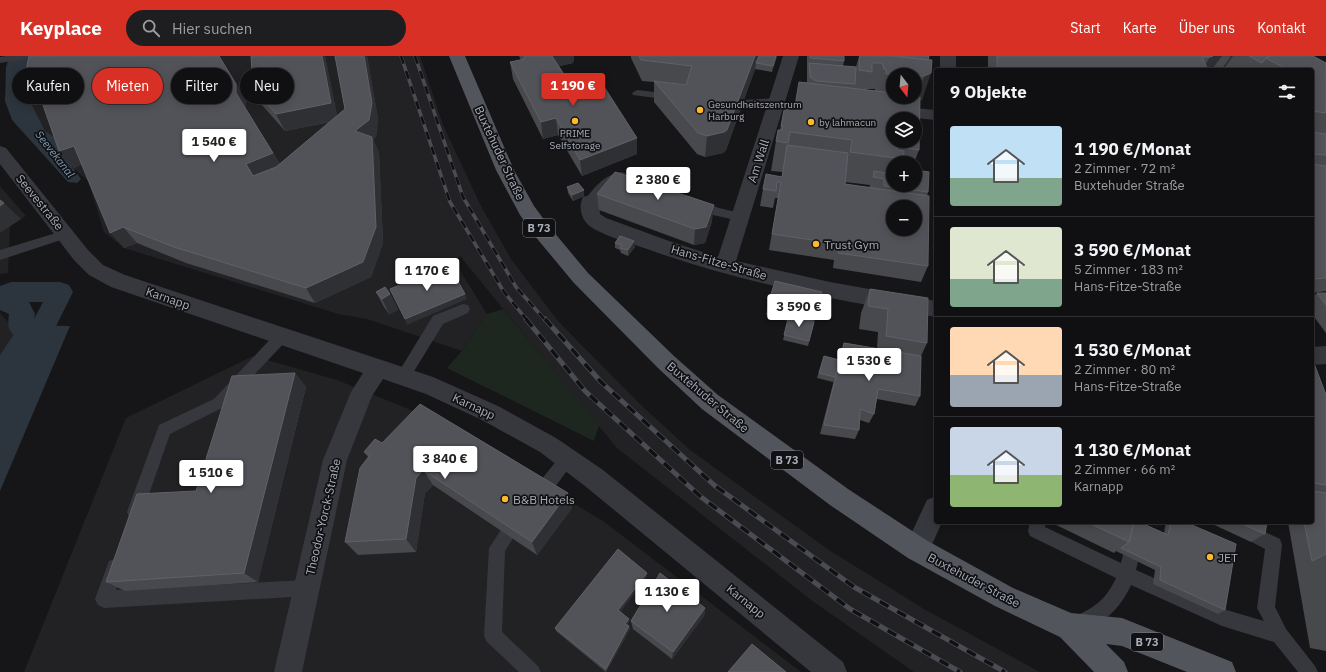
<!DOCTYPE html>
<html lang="de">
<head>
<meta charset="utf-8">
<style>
  body { margin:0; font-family:"IBM Plex Sans",sans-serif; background:#1e1e20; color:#f1f3f6; height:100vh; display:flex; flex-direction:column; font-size:15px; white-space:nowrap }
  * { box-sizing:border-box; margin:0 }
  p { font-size:13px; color:#9c9d9f }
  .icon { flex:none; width:22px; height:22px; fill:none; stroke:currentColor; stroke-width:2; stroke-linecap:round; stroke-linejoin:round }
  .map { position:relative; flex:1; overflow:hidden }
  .panel { position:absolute; left:934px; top:12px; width:380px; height:456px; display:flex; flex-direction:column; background:#101012; border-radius:4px; box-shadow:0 2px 10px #0003,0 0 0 1px #303032 }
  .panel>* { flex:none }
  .banner { position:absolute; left:12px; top:12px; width:380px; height:36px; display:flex; gap:8px }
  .needle { width:26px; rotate:164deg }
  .tools { position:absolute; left:886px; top:12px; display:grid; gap:8px }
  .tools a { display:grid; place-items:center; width:36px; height:36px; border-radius:50%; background:#101012; box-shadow:0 2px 10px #0003,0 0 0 1px #303032; font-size:20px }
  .price { position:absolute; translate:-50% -34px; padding:0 9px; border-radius:4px; background:#fff; color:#222; font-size:13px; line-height:26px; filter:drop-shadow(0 1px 2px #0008) }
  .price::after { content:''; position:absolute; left:50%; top:24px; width:12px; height:9px; margin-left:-6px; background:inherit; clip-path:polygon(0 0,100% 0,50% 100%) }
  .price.current { background:#d93025; color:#fff }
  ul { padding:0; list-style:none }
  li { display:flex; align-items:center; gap:12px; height:100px; padding:0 16px }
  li+li { border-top:1px solid #303032 }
  li span { display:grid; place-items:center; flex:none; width:112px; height:80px; border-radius:4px; color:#555 }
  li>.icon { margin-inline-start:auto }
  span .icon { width:48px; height:48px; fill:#fffc; stroke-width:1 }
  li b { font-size:17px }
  h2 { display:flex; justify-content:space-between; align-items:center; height:48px; padding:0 16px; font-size:17px }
  .pill { padding:0 14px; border-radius:18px; background:#101012; box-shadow:0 2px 10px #0003,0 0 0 1px #303032; font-size:14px; line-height:36px }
  .pill.current { background:#d93025; color:#fff }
  header { display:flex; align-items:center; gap:24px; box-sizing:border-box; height:56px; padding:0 20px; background:#d93025; color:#fff }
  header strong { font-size:19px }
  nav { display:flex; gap:22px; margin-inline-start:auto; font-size:14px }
  .search { width:280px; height:36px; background:#1e1e20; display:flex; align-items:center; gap:10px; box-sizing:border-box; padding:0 14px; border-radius:22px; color:#9c9d9f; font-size:15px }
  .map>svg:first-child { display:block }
</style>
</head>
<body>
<header>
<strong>Keyplace</strong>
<div class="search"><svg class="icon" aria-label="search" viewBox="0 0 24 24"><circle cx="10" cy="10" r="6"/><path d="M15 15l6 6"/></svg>Hier suchen</div>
<nav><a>Start</a><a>Karte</a><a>Über uns</a><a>Kontakt</a></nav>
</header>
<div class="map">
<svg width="1326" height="616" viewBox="0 0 1326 616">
  <rect width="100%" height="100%" fill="#161618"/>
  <path fill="#222225" d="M34,0H420L443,69L481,150L511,203L558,265L641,349L690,394L829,494L924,553L1040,616H914L811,544L617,392L460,200L454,205L487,258L462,295L367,263L338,258L124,192L104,176L88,125L73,112L62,86L45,75L28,41Z
    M0,130L26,160L10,170L8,217L0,218Z
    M0,257L7,265L20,269L0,299Z
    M253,300L337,324L428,361L603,465L801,616H24L126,362Z"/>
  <path fill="#1e271f" d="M503,253L599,369L594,385L447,312L462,295L487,258Z"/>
  <path fill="#2c353d" d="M10,0H34L28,41L45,75L62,86L73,112L81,123L77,127L68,126L12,64L5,45L6,11Z
    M20,269L70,270L0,435V299Z"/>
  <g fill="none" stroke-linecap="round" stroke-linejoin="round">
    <path fill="#2c353d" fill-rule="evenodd" d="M11,226H60L69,229L73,236L53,276L10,351L0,355V318L20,285C9,274 7,274 9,258L0,254V230ZM29,246H43L34,263L35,258Z"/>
    <path fill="#37383e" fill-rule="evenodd" d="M6,0H30L25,3L0,7V1Z
      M637,34L672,38L677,41L672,44L633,39L632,37Z
      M777,42L781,43L782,45L781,47L743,50L738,47L743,44Z
      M621,116L625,117L627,120L625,123C619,125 612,128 607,132C600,138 598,152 586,149L584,146C592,133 605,118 621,116Z
      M697,144L719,152L744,158L746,161L744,164L740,165L713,159L693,151L691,148L693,145Z
      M66,174L70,175L72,178L70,181L0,204V194Z
      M463,248L468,249L470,253L468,257L443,268L408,325L403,327L398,325L396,321L398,317L433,260Z
      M282,274L287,276L289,280L287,284L224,351L170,378L141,461L135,463L129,461L127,456L159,369L214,343L277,276Z
      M567,396L572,398L575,403L572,408L549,439L543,441L537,439L535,434L537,429L562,398Z
      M1030,466H1046L1045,471L1121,507L1131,466H1147L1136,514L1223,553L1264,565L1257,552L1265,493L1246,483L1244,478L1246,473L1252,470L1280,483L1282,489L1275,551L1286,573L1315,610L1318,616H1298L1274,586L1222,570L1131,529C1120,553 1104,568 1079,576L1073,573L1070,567L1073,561C1094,552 1106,544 1116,522L1030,480L1028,475Z
      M507,471L513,474L515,479L505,495L502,576L538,610L541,616H519L487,586L484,580L489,492L501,474Z
      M115,503L121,505L123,511L116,534L307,524L313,526L315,532L313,538L307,540L104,552L98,549L95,543L109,505Z"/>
    <path fill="#37383e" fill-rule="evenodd" d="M783,0H799L736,205L830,226L936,245V261C838,244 741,227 647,193C633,188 602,179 591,171C581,164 578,151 583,141L590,139L597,141L599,146L600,158L606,162L669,185L718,201Z
      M940,0H956V14H940Z
      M890,50L936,54V64L884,59L882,55L884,51Z
      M0,90L6,92L88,194L103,209L125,219L433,321L498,350L556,382L603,414L843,606L847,616H811L585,430L540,396L482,364L426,338L383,323L372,340L347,404L302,616H274L323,404L351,336L363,317L111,231L89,219L74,204L0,108Z
      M1326,290V308L1312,309V291Z
      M936,440V466H942L926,502L917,505L908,502L904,493L927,444Z"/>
    <path fill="#53555d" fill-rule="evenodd" d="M449,0H465L514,114L534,150L548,169L588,217L674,300L718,339L848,433L926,484L1013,532L1071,557L1122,562L1232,606L1236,616H1187L1122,590L1106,588L1124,606L1128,616H1094L1060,581L995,550L908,502L830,449L702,353L658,312L574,227L534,179L520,159L496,114Z"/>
    <defs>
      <path id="rail-far1" d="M401,0L450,146L504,236L527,264
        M415,0L463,141L516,231L545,264"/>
      <path id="rail" d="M526,263L585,335L701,441L850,553L960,616
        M545,263L601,326L714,429L854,531L1005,616"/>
    </defs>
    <use href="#rail-far1" stroke="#4a4c53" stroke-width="3.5"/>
    <use href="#rail" stroke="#4a4c53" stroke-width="5"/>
    <use href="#rail-far1" stroke="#111113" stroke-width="2.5" stroke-dasharray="8" stroke-linecap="butt"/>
    <use href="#rail" stroke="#111113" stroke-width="3.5" stroke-dasharray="10" stroke-linecap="butt"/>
  </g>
  <path fill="#47494d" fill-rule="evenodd" d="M325,0L337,60L345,53L335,0H367L378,63L376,81L373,83L379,97L383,187L371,221L315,247L186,207L137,187L124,192L82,108L74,112L40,41H38L24,24L236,28L246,44L245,52L280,108L330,66L285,75L262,49L253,32Z
    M519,0H574L573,7L559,10L574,34L637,98L582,120L558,79L543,83L513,23L510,6L521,4Z
    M631,0H777L772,16L755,13L726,94L723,97L705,101L697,98L654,46V26L642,25L631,2Z
    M807,0H844V5L843,10L856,11L859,0H929L922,44H920L919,94L914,107H893V129L928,136L927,140L928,210L921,226L833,212L834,204L769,194L778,142H775L773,152L760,150L763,133L782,121L783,116L771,115L776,85L780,74L785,49L795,50L807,27ZM893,19H915V41H893ZM867,33H875V35L867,34ZM845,126L870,129L869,132L845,128Z
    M988,0H1313L1326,7V235L1312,237V14H1217L1213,12L1210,14H988Z
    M567,131L584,134V140L573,145L568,137Z
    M597,138L712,165L705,187L694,189L599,154Z
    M615,187L635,191L628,200L621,197L620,194L615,192Z
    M870,233L927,287L921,300L920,340L915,350L877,343L874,358L869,367L860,364L859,374L855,383L820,378L834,324L833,326L817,322L824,300L839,304L844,287L877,292L878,276L859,273L861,257Z
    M376,236L390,238L398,254L389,258L384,251Z
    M822,236L808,290L783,284L788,265L766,259L768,248Z
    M1317,237H1326V277L1312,258V242Z
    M1312,302L1326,339V595L1310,592L1288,466H1312Z
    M295,317L306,331L258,526L125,535L106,526L196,435Z
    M382,387L568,437L572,452L537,499L433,429L425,437L416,496L358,499L345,486L368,401L364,396Z
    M1050,466H1139L1164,477L1166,466H1185L1225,554L1218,558L1153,528L1155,514L1116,495L1114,497Z
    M1208,466H1267L1265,478L1251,486Z
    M647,520L620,556L629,566L627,569L630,573L606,616L556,575L555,572Z
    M705,552L704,560L672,603L633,573L631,565Z"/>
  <path fill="#2f3033" d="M322,0H325L338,64L285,75L276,58Z
    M364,0H367L378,63L376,81L373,83L379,97L383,187L371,221L315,247L306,232L355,75Z
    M550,0H574L573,7L552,12Z
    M755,0H760L756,7L755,13L726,94L723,97L705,101L707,80Z
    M776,0H777L776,3L772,16L773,10Z
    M1213,0H1222L1213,12L1210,14H1202L1210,1Z
    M1231,0H1233L1223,14H1221Z
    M931,17L922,44L915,47L924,20Z
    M34,23L47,40L38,41L24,24Z
    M236,28L246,44L245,53L236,37Z
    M556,62L558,79L543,83L541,66Z
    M637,82V98L582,120L580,104Z
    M74,90L88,106L74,112L59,95Z
    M273,97L283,113L256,124L246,108Z
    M584,134V140L573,145L572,139Z
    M4,147L21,163L0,177V150Z
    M714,149L712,165L705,187L694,189L695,173Z
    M123,171L137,187L124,192L110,177Z
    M634,185L635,191L628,200V194Z
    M390,238L398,254L389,258L382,243Z
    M465,238L467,243L407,269L405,263Z
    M295,317L306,331L258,526L244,517Z
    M423,414L433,429L425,437L416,496L406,483L416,422Z
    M568,437L572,452L537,499L532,486Z
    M647,517V520L619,558L618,554Z
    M705,552L704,560L672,603L673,596Z
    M629,563V566L626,571L625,568Z
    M629,570L630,573L606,616V613Z"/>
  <path fill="#525359" stroke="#5f6168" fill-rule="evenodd" d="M29,0H219L236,28V37L273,97L246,108L253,120L276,111L345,53L335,0H364L372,47L369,64L355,75L372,81L376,171L363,206L306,232L174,191L123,171L110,177L74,90L59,95L34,23L24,24Z
    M251,0H322L331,47L276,58L253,32Z
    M524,0H552L574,34L601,26L637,82L580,104L556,62L541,66L510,6L525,3Z
    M639,0H755L727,74L724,76L707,80L698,77L654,25L686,29L692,10L641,4Z
    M759,0H776L773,10L756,7Z
    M810,0H844V5L810,2Z
    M860,0H894L932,4L931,17L924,20H915V19L886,18V13H884L882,7H872V16L859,14Z
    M894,0H929L928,4Z
    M997,0H1213L1210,1H1202L1208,14H997Z
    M1249,0H1270L1266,2L1262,7Z
    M1270,0H1313L1326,7V57L1312,55V14H1288L1266,2Z
    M809,7L856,11L855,28L816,25L810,21Z
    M799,26L893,37V41H915V40L920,41L919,94L897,91V94L904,95L903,103L850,96L852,84L790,76L788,87L776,85L778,74H782L783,70H781L785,49L795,50ZM893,63H915V85H893Z
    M1312,76L1326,78V99L1312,98Z
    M787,89L848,97L845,128L929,140L928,210L838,197L839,188L772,178L781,126H777L776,135L763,133L766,118L782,121ZM893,151H915V173H893Z
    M1312,108L1326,110V222L1312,223Z
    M892,111H893V129H915V114L929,116L928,136L884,130V123L873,121L874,115L887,117V121L891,122Z
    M615,116L714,149L706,171L695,173L597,138Z
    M578,127L584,134L572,139L567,131Z
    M0,144L4,147L0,150Z
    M620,180L634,185L628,194L620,192L622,189L615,187Z
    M449,209L465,238L405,263L390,233Z
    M775,225L822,236L816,260L768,248Z
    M385,231L390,238L382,243L376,236Z
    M870,233L928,242L927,287L886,280L888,253L868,250Z
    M1317,237H1326V249Z
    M789,259L814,266L809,285L784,279Z
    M844,287L921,300L920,340L878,333L874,358L860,353L859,374L824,369Z
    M824,300L839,304L835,321L819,317Z
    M1312,302L1326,339V429L1312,427Z
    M295,317L244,517L106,526L137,438L196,435L232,320Z
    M420,348L568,437L532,486L423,414L416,422L406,483L345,486L360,412L370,399L364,396L375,383L382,387Z
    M1312,435L1326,437V498L1312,505L1304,466H1312Z
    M1087,466H1134L1129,486Z
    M1134,466H1139L1168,479L1171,466H1185L1236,488L1225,554L1160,524L1161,511L1121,492L1129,486Z
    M1238,466H1267L1265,478Z
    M618,493L647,517L618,554L629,563L625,568L629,570L606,613L555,572Z
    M660,517L705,552L673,596L631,565Z
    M752,588L786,616H728Z"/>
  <g fill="#fbb92b" stroke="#111113" stroke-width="1.5">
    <circle cx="700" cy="54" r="4"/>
    <circle cx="575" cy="65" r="4"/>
    <circle cx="811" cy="66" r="4"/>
    <circle cx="816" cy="188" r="4"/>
    <circle cx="505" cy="443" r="4"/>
    <circle cx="1210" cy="501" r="4"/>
  </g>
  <g text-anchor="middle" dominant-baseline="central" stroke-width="3.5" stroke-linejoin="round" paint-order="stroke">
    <g font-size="10" fill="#a8adb9" stroke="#111113" text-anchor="start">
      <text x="708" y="48">Gesundheitszentrum<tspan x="708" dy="12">Harburg</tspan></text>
      <text x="819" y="66">by lahmacun</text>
      <text x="575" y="77" text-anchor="middle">PRIME<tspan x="575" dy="12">Selfstorage</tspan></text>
    </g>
    <g font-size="11" font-style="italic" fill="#7d9ab6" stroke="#111113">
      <text transform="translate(55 98) rotate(52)">Seevekanal</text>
    </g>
    <g fill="#111113" stroke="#7b7e87" stroke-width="1">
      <rect x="523" y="163" width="32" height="18" rx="3"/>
      <rect x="771" y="395" width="32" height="18" rx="3"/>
      <rect x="1131" y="577" width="32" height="18" rx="3"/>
    </g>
    <g font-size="11" font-weight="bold" fill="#a8adb9">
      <text x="539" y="172">B 73</text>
      <text x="787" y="404">B 73</text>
      <text x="1147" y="586">B 73</text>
    </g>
    <g font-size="12" fill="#a8adb9" stroke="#111113">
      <text transform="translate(500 97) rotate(65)">Buxtehuder Straße</text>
      <text transform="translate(758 105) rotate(-72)">Am Wall</text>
      <text transform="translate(40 146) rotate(51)">Seevestraße</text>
      <text transform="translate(719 206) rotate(16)">Hans-Fitze-Straße</text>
      <text transform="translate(168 242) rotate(19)">Karnapp</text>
      <text transform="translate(708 341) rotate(40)">Buxtehuder Straße</text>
      <text transform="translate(474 350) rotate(25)">Karnapp</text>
      <text transform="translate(323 461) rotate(-77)">Theodor-Yorck-Straße</text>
      <text transform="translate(974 524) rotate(28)">Buxtehuder Straße</text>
      <text transform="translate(746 545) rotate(39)">Karnapp</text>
    </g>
    <g font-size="12" fill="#a8adb9" stroke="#111113" text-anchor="start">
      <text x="824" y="188">Trust Gym</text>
      <text x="513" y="443">B&amp;B Hotels</text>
      <text x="1218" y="501">JET</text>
    </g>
  </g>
</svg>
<div class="tools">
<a><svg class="needle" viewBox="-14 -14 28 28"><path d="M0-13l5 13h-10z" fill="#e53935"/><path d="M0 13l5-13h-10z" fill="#9c9d9f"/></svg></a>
<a><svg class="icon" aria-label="layers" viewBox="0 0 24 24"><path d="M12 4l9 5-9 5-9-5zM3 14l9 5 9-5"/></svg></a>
<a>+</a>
<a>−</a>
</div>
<b class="price current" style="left:573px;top:51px">1 190 €</b>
<b class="price" style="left:214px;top:107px">1 540 €</b>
<b class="price" style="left:658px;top:145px">2 380 €</b>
<b class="price" style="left:427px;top:236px">1 170 €</b>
<b class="price" style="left:799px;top:272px">3 590 €</b>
<b class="price" style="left:869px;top:326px">1 530 €</b>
<b class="price" style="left:445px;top:424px">3 840 €</b>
<b class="price" style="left:211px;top:438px">1 510 €</b>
<b class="price" style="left:667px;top:557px">1 130 €</b>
<div class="banner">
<a class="pill">Kaufen</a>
<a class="pill current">Mieten</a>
<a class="pill">Filter</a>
<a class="pill">Neu</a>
</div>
<section class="panel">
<h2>9 Objekte<svg class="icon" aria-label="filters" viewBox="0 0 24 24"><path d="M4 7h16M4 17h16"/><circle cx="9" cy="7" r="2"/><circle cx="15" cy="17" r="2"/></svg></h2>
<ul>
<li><span style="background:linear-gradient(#bfe0f5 65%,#7fa58c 0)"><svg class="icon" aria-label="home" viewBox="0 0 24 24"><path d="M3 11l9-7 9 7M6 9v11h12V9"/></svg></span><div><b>1 190 €/Monat</b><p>2 Zimmer · 72 m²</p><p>Buxtehuder Straße</p></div></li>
<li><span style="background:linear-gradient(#dfe7d0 65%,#7fa58c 0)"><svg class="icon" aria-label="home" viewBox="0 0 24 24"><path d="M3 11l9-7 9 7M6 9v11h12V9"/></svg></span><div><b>3 590 €/Monat</b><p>5 Zimmer · 183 m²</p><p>Hans-Fitze-Straße</p></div></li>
<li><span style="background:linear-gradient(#ffd9b3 60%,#9aa5b1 0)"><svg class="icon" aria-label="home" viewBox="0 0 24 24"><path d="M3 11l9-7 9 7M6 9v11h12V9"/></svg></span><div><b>1 530 €/Monat</b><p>2 Zimmer · 80 m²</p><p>Hans-Fitze-Straße</p></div></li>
<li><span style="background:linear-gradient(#c9d6e8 60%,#8fb573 0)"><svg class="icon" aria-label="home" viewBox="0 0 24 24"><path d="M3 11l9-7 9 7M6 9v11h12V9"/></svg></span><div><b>1 130 €/Monat</b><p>2 Zimmer · 66 m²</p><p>Karnapp</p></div></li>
</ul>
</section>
</div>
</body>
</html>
